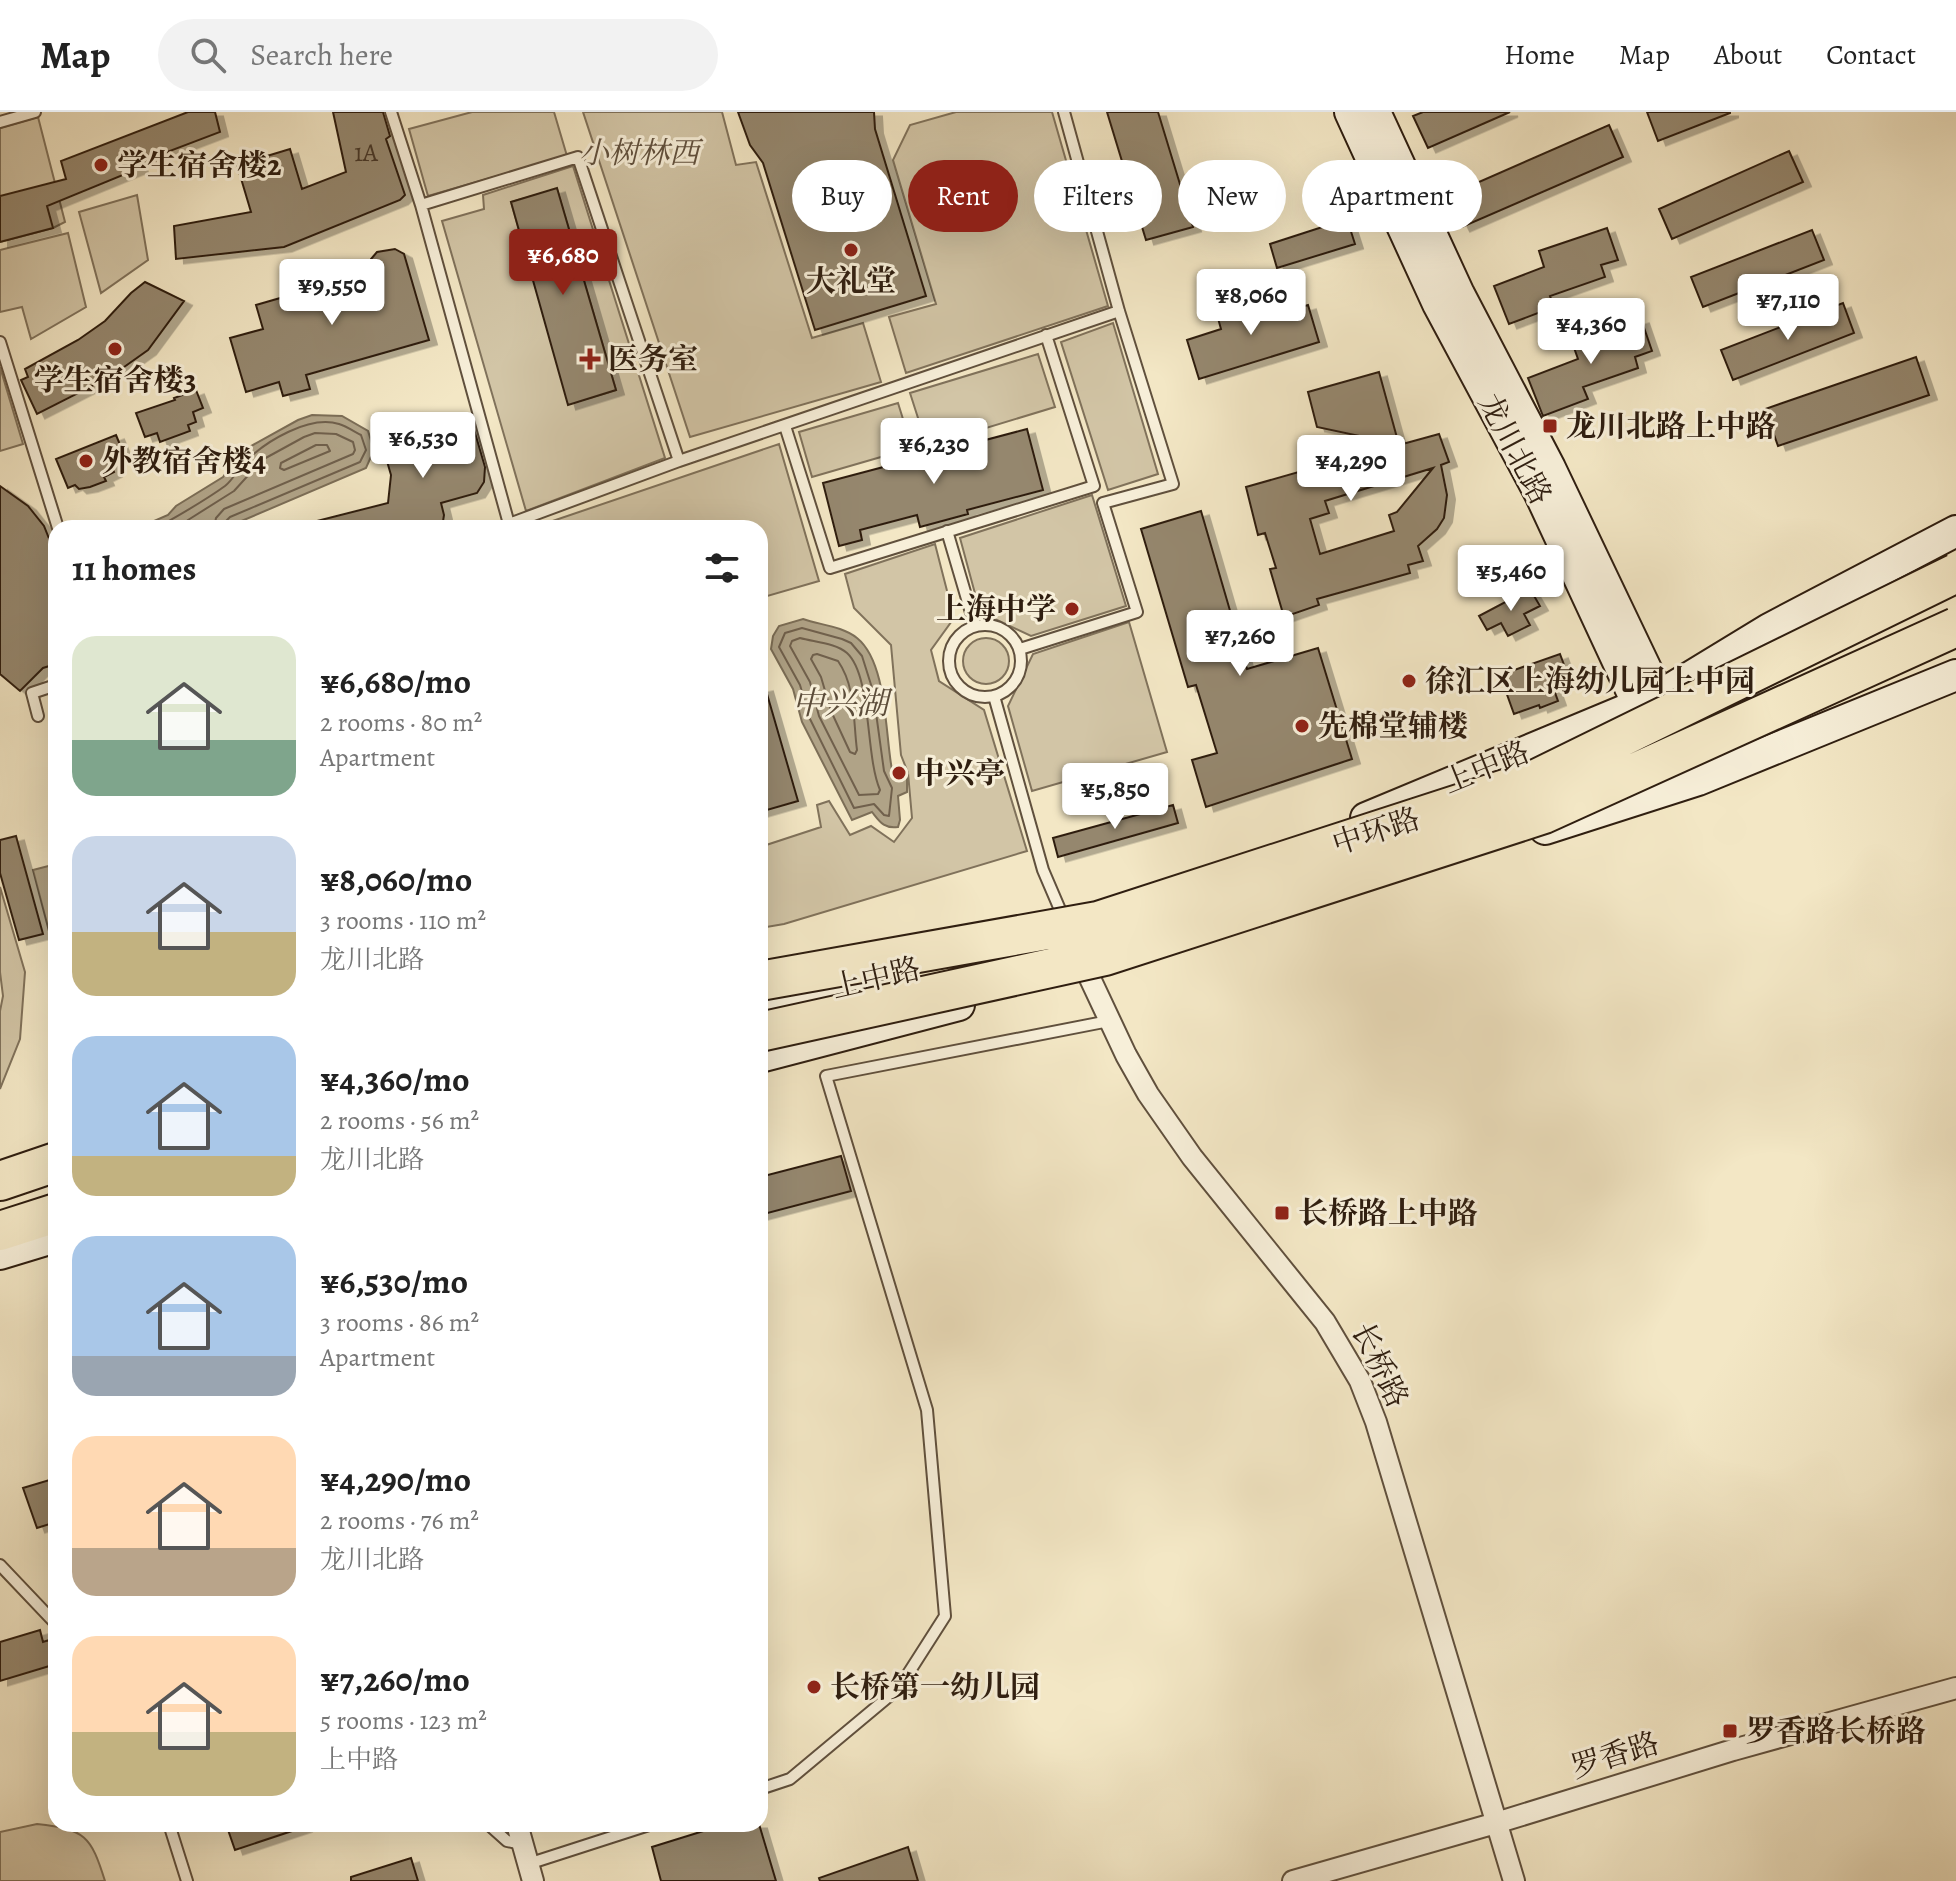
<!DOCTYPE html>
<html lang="en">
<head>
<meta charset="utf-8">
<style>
  body { margin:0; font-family:Alegreya,"Noto Serif SC",serif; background:#f2f2f2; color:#222; height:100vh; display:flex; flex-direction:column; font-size:30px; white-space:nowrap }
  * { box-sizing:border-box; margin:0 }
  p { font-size:26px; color:#767676 }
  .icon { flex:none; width:44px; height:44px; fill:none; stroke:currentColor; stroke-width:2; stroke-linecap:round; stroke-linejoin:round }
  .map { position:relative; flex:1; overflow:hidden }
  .sheet { position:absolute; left:48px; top:408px; width:720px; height:1312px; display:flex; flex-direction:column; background:#fff; border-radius:24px; box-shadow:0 8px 32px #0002 }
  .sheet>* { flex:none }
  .top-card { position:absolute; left:792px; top:48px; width:760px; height:72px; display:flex; gap:16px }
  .price { position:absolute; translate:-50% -68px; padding:0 18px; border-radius:8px; background:#fff; color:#222; font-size:26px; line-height:52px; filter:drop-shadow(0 2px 4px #0008) }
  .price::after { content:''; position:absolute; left:50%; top:48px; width:24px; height:18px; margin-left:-12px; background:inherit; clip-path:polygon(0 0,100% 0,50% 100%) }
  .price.current { background:#8f2418; color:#fff }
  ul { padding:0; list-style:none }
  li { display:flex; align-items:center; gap:24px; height:200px; padding:0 24px }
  li span { display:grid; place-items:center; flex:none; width:224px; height:160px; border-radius:24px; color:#555 }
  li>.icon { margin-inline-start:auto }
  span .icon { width:96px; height:96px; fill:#fffc; stroke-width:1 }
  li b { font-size:34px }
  h2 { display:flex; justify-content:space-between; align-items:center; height:96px; padding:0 24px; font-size:34px }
  .pill { padding:0 28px; border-radius:36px; background:#fff; box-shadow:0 8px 32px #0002; font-size:28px; line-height:72px }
  .pill.current { background:#8f2418; color:#fff }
  header { display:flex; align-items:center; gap:48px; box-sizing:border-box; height:112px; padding:0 40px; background:#fff; border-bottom:2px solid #e0e0e0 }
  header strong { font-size:38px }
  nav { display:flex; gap:44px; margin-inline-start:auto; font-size:28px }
  .search { width:560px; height:72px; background:#f2f2f2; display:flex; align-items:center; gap:20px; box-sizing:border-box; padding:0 28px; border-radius:44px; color:#767676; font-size:30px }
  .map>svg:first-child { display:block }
</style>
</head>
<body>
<header>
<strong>Map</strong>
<div class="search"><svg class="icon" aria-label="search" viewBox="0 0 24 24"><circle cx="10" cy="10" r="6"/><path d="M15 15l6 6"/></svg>Search here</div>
<nav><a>Home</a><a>Map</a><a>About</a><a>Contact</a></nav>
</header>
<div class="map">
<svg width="1956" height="1769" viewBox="0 0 1956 1769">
  <defs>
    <filter id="shadow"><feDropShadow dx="8" dy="4.5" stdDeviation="0" flood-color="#0004"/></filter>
  </defs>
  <rect width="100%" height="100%" fill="#f3e7c5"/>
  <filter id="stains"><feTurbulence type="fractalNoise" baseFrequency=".0025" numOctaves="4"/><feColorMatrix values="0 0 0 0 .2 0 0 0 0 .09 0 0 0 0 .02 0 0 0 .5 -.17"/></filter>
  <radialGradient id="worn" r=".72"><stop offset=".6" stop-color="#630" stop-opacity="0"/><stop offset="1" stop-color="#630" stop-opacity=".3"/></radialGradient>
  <path fill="#d2c5a6" stroke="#80725b" stroke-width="2" fill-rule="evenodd" d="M472,0H554L567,44L428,84L409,17Z
    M583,0H722L736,53L756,50L812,226L863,211L881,270L690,325Z
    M956,0H1052L1108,194L906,261L889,205L936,192L893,48L910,13Z
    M38,5L65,110L53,116L0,130V16Z
    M573,54L665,346L526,399L442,109L484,97L483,83ZM557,77L616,278L569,292L511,90Z
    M137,83L148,148L101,181L79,100Z
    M68,121L86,195L31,227L22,195L0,200V138Z
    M1113,211L1158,362L1108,378L1061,230Z
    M1038,242L1055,295L927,334L910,281Z
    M0,255L23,332L0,339Z
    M898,291L912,336L812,365L799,320Z
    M779,332L819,469L760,486V416H532Z
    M1092,383L1126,494L1031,524L980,500L960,426Z
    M935,432L954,506L931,538L939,569L984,598L1027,739L784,812L760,816V735L821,715L817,693L829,689L850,723L871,714L894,730L912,706L908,661L901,643L891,533L854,496L845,462Z
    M1129,510L1167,640L1032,679L1008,594L1033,542Z
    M963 549a23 23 0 1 1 46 0a23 23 0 1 1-46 0Z
    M0,775L25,860L20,927L0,977V899L3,884L0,860Z
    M37,1712C85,1717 91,1724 105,1769H0V1720Z"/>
  <path fill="#b0a387" stroke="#7c6e57" stroke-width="2" d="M312,303L342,304L368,319L374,338L366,356L225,416H138L168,403L176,394L223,365L236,347L251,334L298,308Z
    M803,507C820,513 842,514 857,526C887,550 885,621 892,658L896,668L907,665V680L898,684L900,708L898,715C884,717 880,710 872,700L852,708L802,610L793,577L771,537L773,524L779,514Z
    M56,752V846L33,758Z"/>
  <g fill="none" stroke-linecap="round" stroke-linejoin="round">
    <path stroke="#70604c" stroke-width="2" d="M316,333H327L330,339L284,358L280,356L281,351Z
      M157,416C179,403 203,390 225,374C233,368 237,358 245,350C266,329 309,303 339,312C346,314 355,320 361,323L366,338L360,350L230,405L225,410L224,416
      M180,416L188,408L234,379L262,348L304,325L315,321L336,322L353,330L355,338L353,342L224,397L216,406L214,416
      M802,516L842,527L851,531L862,544L873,579L884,659L892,676L889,704L884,703L874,692L854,696L810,607L800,573L779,535L785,521Z
      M800,526C814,530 836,531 847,541C872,564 865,643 880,678L878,682L859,683L819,604L810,570L790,534L792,529Z
      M817,542L838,549C856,575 853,608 857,638L855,642L850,640L831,599L821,565L811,547L813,543Z"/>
  </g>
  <path fill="#95876e" stroke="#2f1e10" stroke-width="2" fill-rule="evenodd" filter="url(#shadow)" d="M188,0H215L220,20L138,51L140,56L47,94L53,116L0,130V84L66,67L61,49Z
    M333,0H383L390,24L386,27L405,83L400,88L284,135L176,147L174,114L251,100L237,53L290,37L302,77L346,60Z
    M738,0H874L875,17L926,184L815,218L763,51L750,33Z
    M1107,0H1158L1193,115L1146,128Z
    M1423,0H1510L1428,36L1413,4Z
    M1647,0H1730V1L1658,29Z
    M1609,13L1623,45L1462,115L1447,84Z
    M1789,39L1803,70L1672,127L1659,97Z
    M557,76L616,278L568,293L511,90Z
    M1347,107L1355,132L1277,156L1270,132Z
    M1607,116L1618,148L1601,153L1605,165L1550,184L1554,195L1509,212L1494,174L1544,155L1539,139Z
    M1812,118L1824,148L1703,195L1691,165Z
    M395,137L404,142L429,228L306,263L310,277L283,284L279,270L246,280L230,226L263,217L256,193L374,159L371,147L377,140Z
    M145,170L184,189L148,238L110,265L37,302L21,268L28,265L25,257L78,228L105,209L131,181Z
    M1265,185L1271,204L1308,193L1319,230L1199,267L1187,228L1221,217L1216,199Z
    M1843,191L1854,221L1733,268L1721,238Z
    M1641,207L1652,239L1635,245L1638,256L1583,275L1588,287L1543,304L1528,266L1578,247L1572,230Z
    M1916,245L1929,283L1778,334L1765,297Z
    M1379,260L1399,333L1439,322L1449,350L1441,353L1447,383L1444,406L1437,417L1418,434L1423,449L1408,453L1410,461L1317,487L1319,493L1284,505L1270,457L1276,456L1265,421L1258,423L1246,375L1397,332L1317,315L1308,280ZM1433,356L1397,400L1389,403L1394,419L1320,442L1310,407L1329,401L1325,389Z
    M196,278L203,296L193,300L196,310L188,313L190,319L160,330L157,321L145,325L136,301L175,288L174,286Z
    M471,307L485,355L484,370L477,381L441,391L444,403L442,416H314L313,410L388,391L391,363L382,332Z
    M1027,317L1043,378L967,398L968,402L920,415L917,403L860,418L862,428L839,434L823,371Z
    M116,323L125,345L110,351L114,360L104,365L106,369L90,375L79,377L75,373L68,376L56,347Z
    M0,374L28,394L44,414L56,444V552L43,556L20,579L0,562Z
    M1201,399L1247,557L1318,536L1352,647L1206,695L1192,648L1217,641L1196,573L1188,575L1141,417Z
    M1530,477L1540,494L1524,502L1530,513L1508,524L1501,511L1487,518L1479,504Z
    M1560,542L1570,569L1553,575L1558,589L1540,596L1539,593L1514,602L1500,563Z
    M765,575L798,689L760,700V576Z
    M1173,693L1178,711L1058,745L1053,726Z
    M16,724L43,822L19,828L0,761V728Z
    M841,1044L851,1079L760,1103V1065Z
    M56,1366V1410L37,1416L23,1376Z
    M40,1518L43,1530L49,1528L56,1552L0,1569V1530Z
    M226,1712H303L304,1715L235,1738Z
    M726,1712H759L776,1769H661L652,1735Z
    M908,1735L918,1769H820L819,1766Z
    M411,1746L418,1769H351V1765Z"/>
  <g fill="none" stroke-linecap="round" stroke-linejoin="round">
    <defs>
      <path id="lane" d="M391,0L421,93
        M0,10L35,0
        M0,230L58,416
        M785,314L830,456L1094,374L1046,223
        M679,349L578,45L421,93L509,412L679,349L1119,199
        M947,419L975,514
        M949 549a36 36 0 1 1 72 0a36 36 0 1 1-72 0Z
        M1020,537L1137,500L1103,391L1173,372L1119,199L1064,0
        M994,584L1043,758L1064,807
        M38,604L32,581L56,573
        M0,1453L56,1512
        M760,1677L790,1667L899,1576L945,1504L927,1298L826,964L1109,909
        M169,1712L187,1769
        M488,1712L507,1729L522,1732
        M528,1752L652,1712"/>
      <path id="street" d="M1079,843L1126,943L1148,982L1192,1045L1325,1210L1360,1269L1376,1310L1514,1769
        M517,1712L533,1769
        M1293,1769L1496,1711L1733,1638L1956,1576"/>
      <path id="secondary" d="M1350,0L1438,192L1540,382L1673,668
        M1375,0L1459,182L1550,356L1667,601
        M1366,706L1659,584L1769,517L1956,419
        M1545,717L1698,668L1956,563
        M760,892L881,865
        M760,945L959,893
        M0,1142L56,1125"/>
      <path id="highway" d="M0,1069L56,1050
        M0,1119L56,1101"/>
    </defs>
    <use href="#lane" stroke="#60503d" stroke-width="14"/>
    <use href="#street" stroke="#60503d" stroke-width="24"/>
    <use href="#secondary" stroke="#2f1e10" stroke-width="34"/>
    <use href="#highway" stroke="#2f1e10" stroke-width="42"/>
    <use href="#lane" stroke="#f7efd9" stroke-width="10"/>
    <use href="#street" stroke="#f7efd9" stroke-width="20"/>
    <use href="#secondary" stroke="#f7efd9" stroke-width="30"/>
    <use href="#highway" stroke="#f3e7c5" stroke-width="38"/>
    <defs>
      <path id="highway-bridge" d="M760,869L1098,809L1536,667L1956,461
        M760,920L1105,844L1544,702L1956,515"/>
    </defs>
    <use href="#highway-bridge" stroke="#2f1e10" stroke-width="42" stroke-linecap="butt"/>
    <use href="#highway-bridge" stroke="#f3e7c5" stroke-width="38"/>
  </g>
  <g fill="#8f2418" stroke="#f7efd9" stroke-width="3">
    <circle cx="101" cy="53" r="8"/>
    <circle cx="851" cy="138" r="8"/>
    <circle cx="115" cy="237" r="8"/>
    <path d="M586 235h8v8h8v8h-8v8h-8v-8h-8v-8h8z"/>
    <rect x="1542" y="306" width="16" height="16" rx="4"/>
    <circle cx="86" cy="349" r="8"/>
    <circle cx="1072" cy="497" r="8"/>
    <circle cx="1409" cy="569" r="8"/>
    <circle cx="1302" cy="614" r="8"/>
    <circle cx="899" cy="661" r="8"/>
    <rect x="1274" y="1093" width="16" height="16" rx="4"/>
    <circle cx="814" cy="1575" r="8"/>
    <rect x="1722" y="1611" width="16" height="16" rx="4"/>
  </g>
  <g text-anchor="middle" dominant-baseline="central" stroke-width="6" stroke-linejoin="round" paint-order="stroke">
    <g font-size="26" fill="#483828">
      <text x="366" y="40">1A</text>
    </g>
    <g font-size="30" font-style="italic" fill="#60503d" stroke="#f7efd9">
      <text x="639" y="41">小树林西</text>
    </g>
    <g font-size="30" font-weight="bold" fill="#2f1e10" stroke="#f7efd9" text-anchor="start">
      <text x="117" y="53">学生宿舍楼2</text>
      <text x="851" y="169" text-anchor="middle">大礼堂</text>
      <text x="608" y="247">医务室</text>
      <text x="115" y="268" text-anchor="middle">学生宿舍楼3</text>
      <text x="1566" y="314">龙川北路上中路</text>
      <text x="102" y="349">外教宿舍楼4</text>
      <text x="1056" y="497" text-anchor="end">上海中学</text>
      <text x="1425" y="569">徐汇区上海幼儿园上中园</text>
      <text x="1318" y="614">先棉堂辅楼</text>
      <text x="915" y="661">中兴亭</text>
      <text x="1298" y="1101">长桥路上中路</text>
      <text x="830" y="1575">长桥第一幼儿园</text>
      <text x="1746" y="1619">罗香路长桥路</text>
    </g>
    <g font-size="30" fill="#2f1e10" stroke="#f7efd9">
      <text transform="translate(1515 337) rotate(62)">龙川北路</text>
      <text transform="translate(1486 655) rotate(-22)">上中路</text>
      <text transform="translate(1376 719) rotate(-18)">中环路</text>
      <text transform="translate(876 866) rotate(-13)">上中路</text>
      <text transform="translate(1380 1253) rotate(64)">长桥路</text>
      <text transform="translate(1615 1643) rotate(-17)">罗香路</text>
    </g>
    <g font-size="32" font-style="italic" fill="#5c4d3a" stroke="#f7efd9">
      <text x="840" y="591">中兴湖</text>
    </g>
  </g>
  <rect width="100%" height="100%" filter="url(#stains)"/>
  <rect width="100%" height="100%" fill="url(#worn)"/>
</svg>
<b class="price current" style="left:563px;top:185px">¥6,680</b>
<b class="price" style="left:332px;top:215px">¥9,550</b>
<b class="price" style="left:1251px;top:225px">¥8,060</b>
<b class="price" style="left:1788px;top:230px">¥7,110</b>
<b class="price" style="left:1591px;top:254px">¥4,360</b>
<b class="price" style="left:423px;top:368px">¥6,530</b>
<b class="price" style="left:934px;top:374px">¥6,230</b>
<b class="price" style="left:1351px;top:391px">¥4,290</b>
<b class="price" style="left:1511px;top:501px">¥5,460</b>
<b class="price" style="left:1240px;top:566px">¥7,260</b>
<b class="price" style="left:1115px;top:719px">¥5,850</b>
<div class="top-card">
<a class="pill">Buy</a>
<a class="pill current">Rent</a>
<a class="pill">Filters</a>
<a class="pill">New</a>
<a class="pill">Apartment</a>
</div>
<section class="sheet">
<h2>11 homes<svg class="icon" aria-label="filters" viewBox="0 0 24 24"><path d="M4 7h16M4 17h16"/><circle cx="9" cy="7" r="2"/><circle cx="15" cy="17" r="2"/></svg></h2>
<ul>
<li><span style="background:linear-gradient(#dfe7d0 65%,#7fa58c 0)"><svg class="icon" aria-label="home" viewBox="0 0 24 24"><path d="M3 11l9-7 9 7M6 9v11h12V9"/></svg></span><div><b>¥6,680/mo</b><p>2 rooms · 80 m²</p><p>Apartment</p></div></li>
<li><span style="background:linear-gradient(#c9d6e8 60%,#c2b280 0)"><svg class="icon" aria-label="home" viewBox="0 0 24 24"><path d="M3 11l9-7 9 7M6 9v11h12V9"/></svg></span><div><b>¥8,060/mo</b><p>3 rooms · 110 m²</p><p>龙川北路</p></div></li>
<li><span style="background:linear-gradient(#a9c7e8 75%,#c2b280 0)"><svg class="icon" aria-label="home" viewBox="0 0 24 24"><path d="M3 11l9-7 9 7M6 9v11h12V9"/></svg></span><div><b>¥4,360/mo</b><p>2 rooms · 56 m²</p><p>龙川北路</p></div></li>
<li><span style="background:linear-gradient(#a9c7e8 75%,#9aa5b1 0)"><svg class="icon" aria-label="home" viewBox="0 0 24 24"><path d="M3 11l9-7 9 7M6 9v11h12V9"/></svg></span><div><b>¥6,530/mo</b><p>3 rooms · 86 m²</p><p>Apartment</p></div></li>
<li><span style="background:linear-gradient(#ffd9b3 70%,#b9a48a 0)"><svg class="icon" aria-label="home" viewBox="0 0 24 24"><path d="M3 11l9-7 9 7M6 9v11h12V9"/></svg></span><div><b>¥4,290/mo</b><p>2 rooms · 76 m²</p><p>龙川北路</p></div></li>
<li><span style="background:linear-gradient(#ffd9b3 60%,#c2b280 0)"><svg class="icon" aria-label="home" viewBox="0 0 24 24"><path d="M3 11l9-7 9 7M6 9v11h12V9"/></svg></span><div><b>¥7,260/mo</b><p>5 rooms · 123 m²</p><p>上中路</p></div></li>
</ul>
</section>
</div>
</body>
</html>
